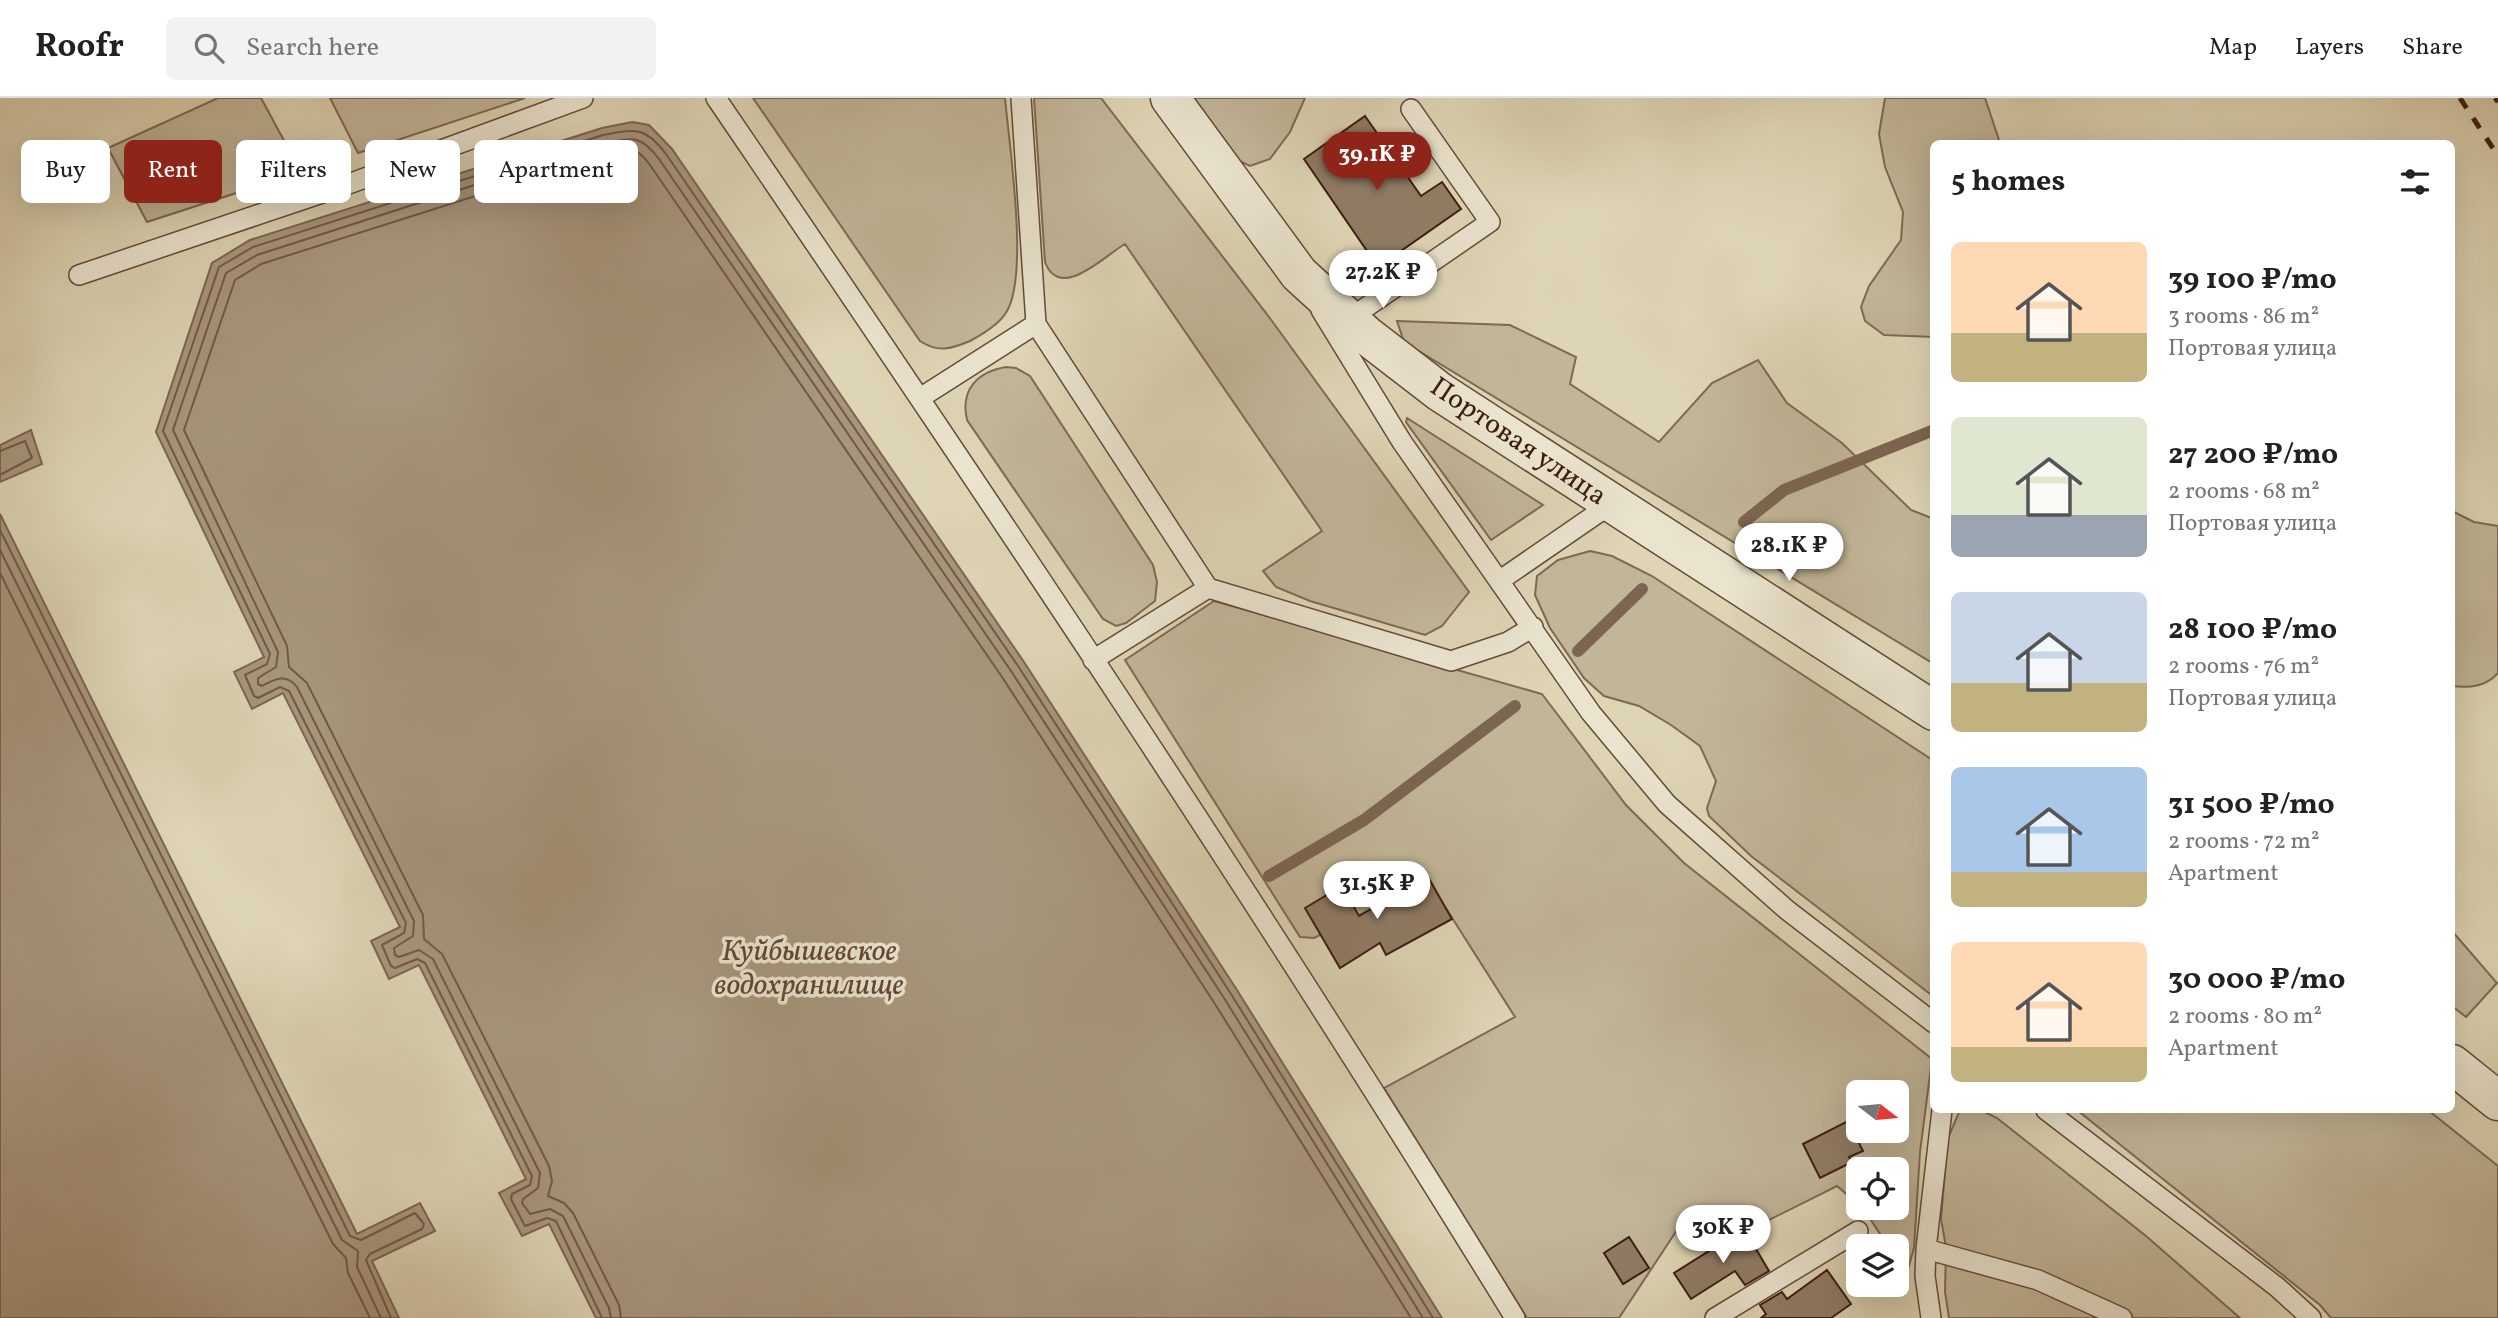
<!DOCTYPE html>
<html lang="en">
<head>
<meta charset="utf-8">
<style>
  body { margin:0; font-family:Vollkorn,serif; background:#f2f2f2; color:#222; height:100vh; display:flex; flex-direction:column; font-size:26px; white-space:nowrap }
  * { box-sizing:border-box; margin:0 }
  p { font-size:23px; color:#767676 }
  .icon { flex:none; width:38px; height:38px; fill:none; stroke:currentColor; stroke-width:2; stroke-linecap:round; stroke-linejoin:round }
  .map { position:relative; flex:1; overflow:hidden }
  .panel { position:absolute; left:1930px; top:42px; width:525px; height:973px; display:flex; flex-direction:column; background:#fff; border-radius:10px; box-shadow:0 7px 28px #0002 }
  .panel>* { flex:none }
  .top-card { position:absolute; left:21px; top:42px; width:665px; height:63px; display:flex; gap:14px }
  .needle { width:46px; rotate:106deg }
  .fabs { position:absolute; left:1846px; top:982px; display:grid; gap:14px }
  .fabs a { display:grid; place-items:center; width:63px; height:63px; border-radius:10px; background:#fff; box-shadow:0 7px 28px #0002; font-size:35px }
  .price { position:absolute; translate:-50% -60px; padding:0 16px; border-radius:24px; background:#fff; color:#222; font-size:23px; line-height:46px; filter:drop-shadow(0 2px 4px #0008) }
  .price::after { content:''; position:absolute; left:50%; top:42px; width:21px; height:16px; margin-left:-10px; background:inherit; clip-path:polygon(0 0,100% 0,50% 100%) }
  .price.on { background:#8f2418; color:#fff }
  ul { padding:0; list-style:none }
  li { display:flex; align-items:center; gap:21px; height:175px; padding:0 21px }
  li span { display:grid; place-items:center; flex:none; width:196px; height:140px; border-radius:10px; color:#555 }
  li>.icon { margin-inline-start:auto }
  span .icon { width:84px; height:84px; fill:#fffc; stroke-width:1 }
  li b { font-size:30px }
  h2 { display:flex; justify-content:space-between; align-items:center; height:84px; padding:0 21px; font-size:30px }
  .tag { padding:0 24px; border-radius:10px; background:#fff; box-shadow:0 7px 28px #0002; font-size:24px; line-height:63px }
  .tag.on { background:#8f2418; color:#fff }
  header { display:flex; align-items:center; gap:42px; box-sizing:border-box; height:98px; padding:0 35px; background:#fff; border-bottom:2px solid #e0e0e0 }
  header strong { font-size:33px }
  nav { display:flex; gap:38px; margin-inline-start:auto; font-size:24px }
  .search { width:490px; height:63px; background:#f2f2f2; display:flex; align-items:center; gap:18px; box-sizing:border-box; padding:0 24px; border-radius:10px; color:#767676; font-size:26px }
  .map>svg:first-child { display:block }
</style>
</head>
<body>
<header>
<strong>Roofr</strong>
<div class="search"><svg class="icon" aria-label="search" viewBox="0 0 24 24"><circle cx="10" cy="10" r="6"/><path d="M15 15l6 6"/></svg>Search here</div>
<nav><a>Map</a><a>Layers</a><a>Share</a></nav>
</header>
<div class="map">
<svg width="2498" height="1220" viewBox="0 0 2498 1220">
  <rect width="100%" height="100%" fill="#ded5b5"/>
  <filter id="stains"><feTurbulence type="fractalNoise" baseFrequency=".00286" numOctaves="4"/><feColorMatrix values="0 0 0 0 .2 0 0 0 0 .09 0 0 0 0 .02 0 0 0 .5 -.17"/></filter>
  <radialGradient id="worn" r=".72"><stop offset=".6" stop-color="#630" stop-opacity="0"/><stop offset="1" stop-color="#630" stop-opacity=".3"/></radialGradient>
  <path fill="#c2b699" stroke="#7f6954" stroke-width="2" fill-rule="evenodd" d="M218,0H261L301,74L147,124L108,50Z
    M330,0H525L358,55Z
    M753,0H1005C1009,46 1029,175 1007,213C1000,226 983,236 970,243C951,251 938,255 920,243Z
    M1034,0H1101L1272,223L1469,494L1442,528L1425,537L1310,503L1276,489L1263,473L1322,433L1125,146C1104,158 1060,204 1045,164Z
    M1188,0H1305L1290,34L1270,61L1250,68L1227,57Z
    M1885,0H1985L2000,45L1934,46V239L1884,237L1865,223L1861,209L1869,188L1901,142L1903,114L1885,69L1879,36Z
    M1397,223L1510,227L1576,259L1570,286L1659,344L1712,285L1758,262L1787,305L1842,345L1911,412L1934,421V566L1404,244Z
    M1006,269L1016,270L1030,278L1153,467L1157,484L1155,503L1126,525L1116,528L1103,521L967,322C960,292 977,274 1006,269Z
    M1407,320L1543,407L1491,442L1406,324Z
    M2452,413L2474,424L2498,428V575C2486,589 2469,590 2452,588Z
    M1590,453L1612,458L1652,478L1934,663V899L1751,758L1709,718L1707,710L1716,683L1700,648L1671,627L1639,608L1604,598L1584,580L1550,530L1535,497L1537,478L1558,462Z
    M1214,503L1542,596L1626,707L1684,765L1932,961L1920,1054L1914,1150L1906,1178L1897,1164V1148H1888L1863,1110H1897V1071H1858V1106L1837,1088L1727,1143L1681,1126L1619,1220H1527L1384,990L1515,919L1428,782L1314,840L1300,839L1125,562ZM1858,994H1897V1032H1858Z
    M2452,833L2497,885L2466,919L2452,908Z
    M1960,1012H1981L1997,1020L2146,1138L2240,1220H1949L1945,1194L1946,1149L1941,1121L1948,1040Z
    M2077,1012H2428L2498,1068V1220H2331L2320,1207Z"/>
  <path fill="#a7967d" stroke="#7c6551" stroke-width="2" d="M632,24L649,27L672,51L1024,564L1237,892L1442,1220H596L549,1126L522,1138L499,1095L526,1081L419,867L389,881L371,843L400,829L283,595L252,611L234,574L264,559L156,334L212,165L250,142L602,30Z
    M31,332L42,366L0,384V347Z
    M0,416L357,1136L420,1105L435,1133L372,1163L399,1220H0Z"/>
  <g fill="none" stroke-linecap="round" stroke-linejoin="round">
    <path stroke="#725946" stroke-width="2" d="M0,353L25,343L32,360L0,377
      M0,432L350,1138L361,1142L415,1115L424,1126L422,1131L370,1156L366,1162L391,1220
      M0,452L342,1142L358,1153L357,1169L381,1220
      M0,475L333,1146L346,1160L348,1175L370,1220
      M602,1220L556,1123L547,1120L525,1128L511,1101L512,1096L530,1087L532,1078L425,865L417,861L395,870L391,868L382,847L404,835L406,825L289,593L280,589L258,600L254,598L245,577L267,566L270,556L163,333L219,169L253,149L603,37C635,31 645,28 666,56L1018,568L1231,896L1433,1220
      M611,1220L609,1210L563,1118L550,1111L530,1116L522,1105L523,1101L538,1090L540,1075L433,861L419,852L399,859L395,857L394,850L413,838L414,823L297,589C286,575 275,581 262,588L258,586V580L276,569L278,554L173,332L226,175L257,157L605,45C633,40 640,36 659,61L1011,573L1224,900L1423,1220
      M621,1220L619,1207L573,1115L564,1105L548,1098L552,1083L549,1068L442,856L424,841L423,817L307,585L289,569L287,548L184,332L235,182L261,166L608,56C631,51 635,47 650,67L1002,579L1215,906L1411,1220"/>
    <path stroke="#7c6551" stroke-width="12" d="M1744,424L1784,392L1934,332
      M1578,553L1642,491
      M1269,778L1364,722L1515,608"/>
  </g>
  <path fill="#907c66" stroke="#3c1c10" stroke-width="2" d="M1365,18L1421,98L1442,84L1461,111L1378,169L1304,61Z
    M1428,779L1452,821L1386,857L1380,845L1340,870L1305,810L1342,788L1359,818Z
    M1848,1023L1863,1053L1849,1059L1852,1064L1820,1080L1803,1046Z
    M1744,1131L1769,1173L1745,1187L1735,1173L1691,1201L1674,1175Z
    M1629,1139L1649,1170L1623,1186L1604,1155Z
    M1827,1172L1851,1206L1831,1220H1761L1766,1216L1760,1207L1782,1194L1787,1201Z"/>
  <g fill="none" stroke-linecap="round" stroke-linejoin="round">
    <defs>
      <path id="service" d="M716,0C990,402 1261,806 1515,1220
        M1021,0L1036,226
        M79,177L343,88L583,0
        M1321,212L1402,344L1499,483
        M1349,221L1490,124L1411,11
        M920,300L1036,226L1208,490L1093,562
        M1611,406L1499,483L1591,615L1667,706L1787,812L1934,925
        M1208,490L1451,563L1508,544L1533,529
        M2046,1012L2277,1189L2311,1220
        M1926,1151L2038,1182L2122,1220
        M1715,1220L1858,1133
        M1931,1220L1925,1178L1926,1151L1942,1012"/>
      <path id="tertiary" d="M1170,0L1299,176L1366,237L1440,294L1934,613
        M2452,966L2498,1003"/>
    </defs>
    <use href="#service" stroke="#644a39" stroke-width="22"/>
    <use href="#tertiary" stroke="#644a39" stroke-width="41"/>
    <use href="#service" stroke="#eae4cf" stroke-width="19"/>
    <use href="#tertiary" stroke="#eae4cf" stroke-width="38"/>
    <path stroke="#3c1c10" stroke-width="5" stroke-dasharray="12 12" stroke-linecap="butt" d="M2460,0L2498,58
      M2495,0L2498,4"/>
  </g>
  <g text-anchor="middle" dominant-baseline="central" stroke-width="7" stroke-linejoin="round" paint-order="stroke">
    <g font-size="28" fill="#3c1c10" stroke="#eae4cf">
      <text transform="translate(1518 344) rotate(34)">Портовая улица</text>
    </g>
    <g font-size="30" font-style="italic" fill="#614736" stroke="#eae4cf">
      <text x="809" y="854">Куйбышевское<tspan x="809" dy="34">водохранилище</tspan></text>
    </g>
  </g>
  <rect width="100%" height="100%" filter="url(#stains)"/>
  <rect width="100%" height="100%" fill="url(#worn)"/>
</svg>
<div class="fabs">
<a><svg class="needle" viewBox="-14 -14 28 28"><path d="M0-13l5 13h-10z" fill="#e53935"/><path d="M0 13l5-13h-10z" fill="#767676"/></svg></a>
<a><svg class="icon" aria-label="locate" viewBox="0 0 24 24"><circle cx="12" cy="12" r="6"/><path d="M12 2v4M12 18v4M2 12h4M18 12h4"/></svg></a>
<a><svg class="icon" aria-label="layers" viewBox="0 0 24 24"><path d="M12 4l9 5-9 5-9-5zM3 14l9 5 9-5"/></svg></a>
</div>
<b class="price on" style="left:1377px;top:94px">39.1K ₽</b>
<b class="price" style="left:1383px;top:212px">27.2K ₽</b>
<b class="price" style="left:1789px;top:485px">28.1K ₽</b>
<b class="price" style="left:1377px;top:823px">31.5K ₽</b>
<b class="price" style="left:1723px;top:1167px">30K ₽</b>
<div class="top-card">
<a class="tag">Buy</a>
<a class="tag on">Rent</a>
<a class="tag">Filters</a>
<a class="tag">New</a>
<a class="tag">Apartment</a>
</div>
<section class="panel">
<h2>5 homes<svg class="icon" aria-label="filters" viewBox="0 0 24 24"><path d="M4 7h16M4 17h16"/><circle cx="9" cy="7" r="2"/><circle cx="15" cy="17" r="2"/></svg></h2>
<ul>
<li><span style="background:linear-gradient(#ffd9b3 65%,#c2b280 0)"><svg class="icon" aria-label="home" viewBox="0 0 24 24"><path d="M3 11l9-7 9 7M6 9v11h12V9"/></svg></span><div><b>39 100 ₽/mo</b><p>3 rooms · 86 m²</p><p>Портовая улица</p></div></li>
<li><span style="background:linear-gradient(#dfe7d0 70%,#9aa5b1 0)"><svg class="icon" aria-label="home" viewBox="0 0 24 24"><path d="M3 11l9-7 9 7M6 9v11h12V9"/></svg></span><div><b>27 200 ₽/mo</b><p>2 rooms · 68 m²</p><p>Портовая улица</p></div></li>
<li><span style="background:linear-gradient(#c9d6e8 65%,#c2b280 0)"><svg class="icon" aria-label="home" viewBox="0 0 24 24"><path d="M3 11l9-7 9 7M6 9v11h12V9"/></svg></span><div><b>28 100 ₽/mo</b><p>2 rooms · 76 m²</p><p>Портовая улица</p></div></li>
<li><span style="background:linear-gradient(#a9c7e8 75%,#c2b280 0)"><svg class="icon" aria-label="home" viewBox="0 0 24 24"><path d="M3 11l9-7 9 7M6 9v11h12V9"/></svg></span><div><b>31 500 ₽/mo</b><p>2 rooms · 72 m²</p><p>Apartment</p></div></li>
<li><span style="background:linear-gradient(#ffd9b3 75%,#c2b280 0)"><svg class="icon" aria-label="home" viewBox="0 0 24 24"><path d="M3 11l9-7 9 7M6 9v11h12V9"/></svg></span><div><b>30 000 ₽/mo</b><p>2 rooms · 80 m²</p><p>Apartment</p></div></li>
</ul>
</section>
</div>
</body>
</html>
